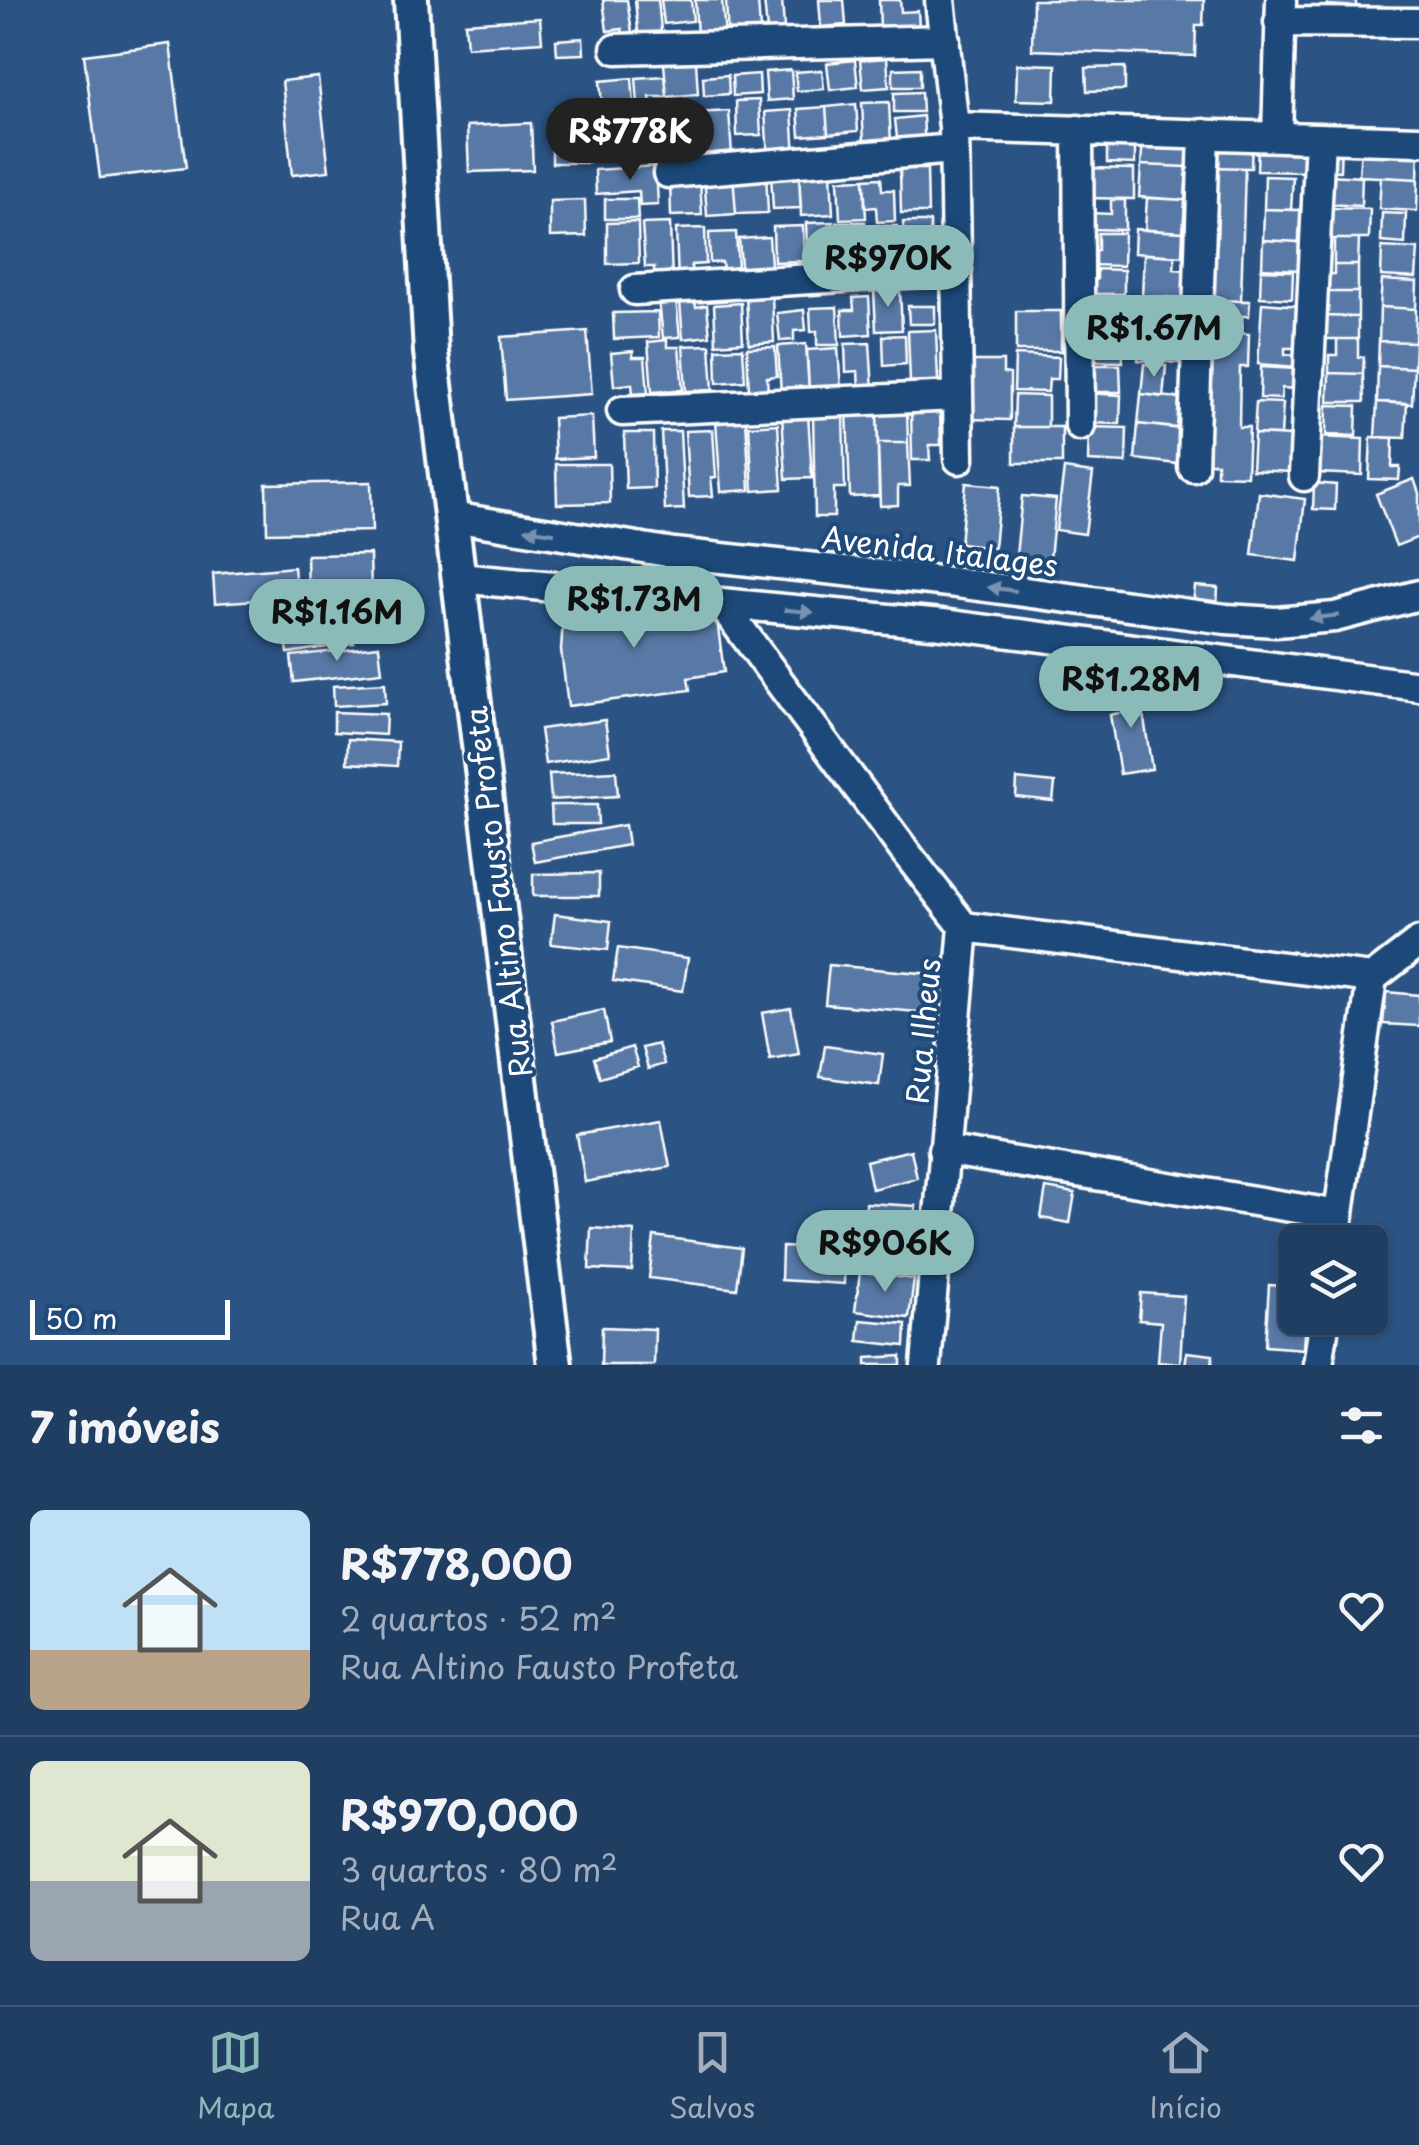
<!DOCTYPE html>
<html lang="pt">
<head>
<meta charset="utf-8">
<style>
  body { margin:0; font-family:"Playpen Sans",sans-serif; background:#284568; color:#f1f3f6; height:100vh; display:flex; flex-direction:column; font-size:38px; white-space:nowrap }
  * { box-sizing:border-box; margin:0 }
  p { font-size:32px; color:#a2aebe }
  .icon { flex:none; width:55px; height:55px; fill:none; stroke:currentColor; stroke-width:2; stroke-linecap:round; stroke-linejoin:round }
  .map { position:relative; height:1365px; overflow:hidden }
  .side { display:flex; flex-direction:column; background:#203e62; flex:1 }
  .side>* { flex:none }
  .fabs { position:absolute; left:1278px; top:1225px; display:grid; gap:20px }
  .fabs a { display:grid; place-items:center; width:110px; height:110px; border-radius:15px; background:#203e62; box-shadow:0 2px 8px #0004,0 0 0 2px #3d5777; font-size:50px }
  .scale { position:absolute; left:30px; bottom:25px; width:200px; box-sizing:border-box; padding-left:10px; border:5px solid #fff; border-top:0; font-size:28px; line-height:35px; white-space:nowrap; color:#fff; -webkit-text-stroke:8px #1f4a7a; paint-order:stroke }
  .price { position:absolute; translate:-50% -85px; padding:0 22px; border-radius:35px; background:#8bbbb9; color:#111; font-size:32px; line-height:65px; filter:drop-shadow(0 2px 5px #0008) }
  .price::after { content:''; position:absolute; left:50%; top:60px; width:30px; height:22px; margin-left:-15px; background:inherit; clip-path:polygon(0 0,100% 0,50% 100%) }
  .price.selected { background:#222; color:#fff }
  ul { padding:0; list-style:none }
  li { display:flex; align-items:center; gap:30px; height:250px; padding:0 30px }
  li+li { border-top:2px solid #3d5777 }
  li span { display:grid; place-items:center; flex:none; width:280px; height:200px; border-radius:15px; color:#555 }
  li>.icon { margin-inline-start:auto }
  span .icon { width:120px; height:120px; fill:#fffc; stroke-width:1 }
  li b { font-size:42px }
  h2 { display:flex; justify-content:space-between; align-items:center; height:120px; padding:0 30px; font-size:42px }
  .dock { display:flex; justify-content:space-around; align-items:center; height:140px; border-top:2px solid #3d5777; background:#203e62; font-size:28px; color:#a2aebe }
  .dock a { display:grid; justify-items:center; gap:5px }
  .dock .selected { color:#8bbbb9 }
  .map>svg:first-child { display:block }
</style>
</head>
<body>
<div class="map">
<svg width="1419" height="1365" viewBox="0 0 1419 1365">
  <rect width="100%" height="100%" fill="#2b5383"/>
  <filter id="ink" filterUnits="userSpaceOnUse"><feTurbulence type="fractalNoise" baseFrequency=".01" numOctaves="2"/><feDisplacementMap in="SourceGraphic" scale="20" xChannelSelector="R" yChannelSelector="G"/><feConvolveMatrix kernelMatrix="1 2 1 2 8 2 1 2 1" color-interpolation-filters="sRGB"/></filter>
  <g filter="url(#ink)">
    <path fill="#5979a6" stroke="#fff" stroke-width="2.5" d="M603,0H627L632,32L623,34L622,29L607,31Z
      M635,0H658L662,40L639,42Z
      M661,0H691L693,21L664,24Z
      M695,0H722L725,36L697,37Z
      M726,0H758L760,30L742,31L743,39L728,40Z
      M764,0H782L784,28L767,30Z
      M819,0H844L846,25L821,27Z
      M879,0H900L901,12L918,11L919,28L880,29Z
      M1033,0H1204L1203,25H1196L1195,56L1032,50Z
      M1327,0H1356V7L1327,5Z
      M540,18L542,42L467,47L465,23Z
      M583,38L584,54L557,55L556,40Z
      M170,44L186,168L100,178L84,55Z
      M887,58L889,87L863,89L860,60Z
      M855,60L858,87L830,90L827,63Z
      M696,62L698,94L667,97L664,64Z
      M1017,64L1056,65L1055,101L1016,100Z
      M1125,67V90L1087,91L1086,68Z
      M920,68V87H893V69Z
      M791,70L793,99L767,101L765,72Z
      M822,70L824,89L797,91L795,72Z
      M759,74L760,94L733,96L732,76Z
      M728,75L729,94L704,96L703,77Z
      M665,76L667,97H650L651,104L638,105L636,78Z
      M318,77L329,171L292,175L282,81Z
      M632,78L634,104L602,106L600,81Z
      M921,92L922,112H894V93Z
      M759,100L761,135L737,136L736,101Z
      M889,102L891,142L864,144L862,103Z
      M856,104L858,131L828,134L826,107Z
      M695,106L698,157L667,159L664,108Z
      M826,107L828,134L800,136L798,109Z
      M664,108L667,159L640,161L637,110Z
      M633,110L634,142L605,143L604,112Z
      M792,110L795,156L768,158L765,112Z
      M552,111H588L589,163H552Z
      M729,111L732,155L698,157L696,113Z
      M923,116L925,146L898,148L895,119Z
      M531,123L533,170L469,172L467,126Z
      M1107,137L1135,138V164L1107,163Z
      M1143,137L1189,140L1187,167L1141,165Z
      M1209,137L1252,138L1251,168L1208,167Z
      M1258,138L1306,140L1305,172L1257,171Z
      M1326,143L1341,144L1340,171L1324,170Z
      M1361,146L1419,149L1418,179L1359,176Z
      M1141,165L1187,167L1185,200L1139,197Z
      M656,166L658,205L640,206L639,191L596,194L595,170Z
      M1212,167L1245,168L1241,301L1205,300L1207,243H1217L1218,205L1211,206Z
      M1087,168L1134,169V199L1087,198Z
      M900,169H927L928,213H901Z
      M766,172L768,213L736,214L733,174Z
      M831,173L833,214L801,216L799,174Z
      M733,174L736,214L707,216L704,176Z
      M799,174L801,208L773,209L771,176Z
      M1329,175L1362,177L1361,206L1327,204Z
      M1265,176L1293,177L1291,210L1264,209Z
      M1381,177L1418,179L1417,211L1379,209Z
      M700,178L702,215L671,216L670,179Z
      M881,178L882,190H894L895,221L877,222L876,207L865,208L864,179Z
      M864,179L866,218L840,219L838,180Z
      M1147,198L1185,200L1183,232L1145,230Z
      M605,199H637L638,219H605Z
      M585,200L586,236L550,237V201Z
      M1111,200H1125V230L1091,229V213L1111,214Z
      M1327,208L1370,209L1369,239H1326Z
      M1264,209L1301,210L1299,242L1263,240Z
      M1382,213L1406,214L1405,244L1381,242Z
      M638,222L639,263L607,264V223Z
      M833,222L835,264L808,265L806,223Z
      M837,222H865V259L837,260Z
      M903,222H930L932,266L919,267L918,258H904Z
      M670,223L672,280L654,281V267H645L642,224Z
      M803,226L804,261L774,262L773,227Z
      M869,226H897L899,259L870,260Z
      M705,228L706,264L691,265L692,281L678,282L676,229Z
      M1135,229L1183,232L1182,256L1134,253Z
      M736,232L738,269L723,270L722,262L710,263L709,233Z
      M1098,233H1124L1123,266L1088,265V250H1098Z
      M769,237L772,277L742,279L739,239Z
      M1334,239H1359L1358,265H1334Z
      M1263,240L1299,242V270L1262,268Z
      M1382,247L1418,249L1416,278L1381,276Z
      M1144,254L1175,256L1174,269L1185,270L1184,298L1142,296Z
      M1334,265H1358V292H1322V274H1334Z
      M1097,269L1124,270V294H1085V279H1097Z
      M1261,270L1293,271L1292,299L1260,297Z
      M1382,280L1417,282L1416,309L1380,307Z
      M900,289L902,330L876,331L874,290Z
      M1328,292H1358V317L1322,316V303H1327Z
      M1142,296L1184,298L1181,332L1140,329Z
      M772,297L774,342L749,344L746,298Z
      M869,297L871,334L843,336L842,310H854L853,298Z
      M1096,298H1131V325H1097Z
      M676,299L680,337L663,338L659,301Z
      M1218,300L1250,301L1249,316H1242V333L1249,334L1248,367H1240L1239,427H1249L1247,476L1217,475V463H1204L1207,331L1217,332Z
      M695,301L696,307L707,305L710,336L683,339L680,302Z
      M741,303L743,342L716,344L714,305Z
      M1262,303L1300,306L1297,348H1285V354L1298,355L1297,367L1258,364Z
      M908,306H935V324H909Z
      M837,307L839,345H817V331L811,332L810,308Z
      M1380,307L1416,309L1415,342L1379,341Z
      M804,310L806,330L794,331V340L780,341L777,313Z
      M1016,311H1061V351H1016Z
      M658,312L659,337L614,339L613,313Z
      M1322,316L1358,317V339H1322Z
      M1084,328L1122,330L1123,362L1084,361Z
      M1140,329L1181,332L1180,363L1138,360Z
      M936,330L938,381L910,382L908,331Z
      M587,331L592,394L506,400L501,337Z
      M905,335L906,364L884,366L883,336Z
      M1337,339H1358V357H1364L1363,374L1329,373V355H1337Z
      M667,340V347H679L683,390L652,392L648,342Z
      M1379,341L1415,342L1414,368L1378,366Z
      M870,343L873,390L859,391L858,371L846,372L845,344Z
      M806,344L809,392L781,394L778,346Z
      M710,345L713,390L686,391L683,346Z
      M775,347L777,376L767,377L768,392L749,393L747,348Z
      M743,348L745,381L717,383L716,349Z
      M838,348L841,390L809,392L807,350Z
      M633,351V357H645L648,393L633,394L632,384L614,386L611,353Z
      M1015,355L1059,357L1058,379H1049L1048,392L1014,391Z
      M970,361H1003V373L1010,374V420L969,419Z
      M1144,364L1166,366L1163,397L1141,394Z
      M1085,365H1120L1121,392H1085Z
      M1378,366L1414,368L1412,404L1377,402Z
      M1261,367L1297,369L1296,389L1282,388L1281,399L1260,398Z
      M1329,373L1363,374L1364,402H1328Z
      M1084,393L1121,395L1120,424L1084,423Z
      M1141,394L1179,398L1177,428L1138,424Z
      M1015,395L1048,396V427H1014Z
      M1256,402L1283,403L1281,435L1254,434Z
      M1377,402L1407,403L1405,438L1375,437Z
      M1327,405L1357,406L1356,436L1326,435Z
      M911,408H940L941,445H929L930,460H912Z
      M907,409L908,443H878L877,410Z
      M847,410H877L879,496L850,497Z
      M808,413L812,478L786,479L782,414Z
      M843,414L845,488H834V517H815L813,415Z
      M592,416L594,457L555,459L553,418Z
      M746,419L750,490L721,492L716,421Z
      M778,424L782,489L753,491L749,426Z
      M1138,424L1181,429L1178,464L1135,459Z
      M1014,427H1062V463H1014Z
      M1089,427L1127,428L1126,463L1088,461Z
      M713,430L716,477L711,478L713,496L689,497L685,431Z
      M661,431H680L684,509L665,510Z
      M624,433H653L654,488L626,489Z
      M1254,434L1292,436L1290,472L1252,470Z
      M1318,437L1363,439L1362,475L1317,473Z
      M1371,437L1393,438L1392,467H1400L1399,480L1369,479Z
      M878,443H908L910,486H898V505L880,506Z
      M556,464H609L610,503L557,504Z
      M1064,469L1093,473L1085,534L1056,530Z
      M1414,479L1419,493V537L1396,546L1376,494Z
      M371,482L372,531L267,533L266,484Z
      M966,483L1000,486L994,548L960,544Z
      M1314,483L1336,485L1335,510L1313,509Z
      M1259,493L1305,499L1298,561L1252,555Z
      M1022,496L1056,499L1050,559L1016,556Z
      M370,554L371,591L308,593L307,555Z
      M294,567L297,597L215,603L213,574Z
      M1195,586L1218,588L1217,607L1193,604Z
      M348,603L354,643L288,653L282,613Z
      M564,604L681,605L683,622L717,620L724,672L688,678L690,690L568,706L561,650Z
      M379,646L382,672L294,682L291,656Z
      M1138,681L1152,769L1120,774L1110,715L1123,712L1118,684Z
      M385,683L386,703L334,706L333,686Z
      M334,712L386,714L385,735L334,732Z
      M605,720L610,754L545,764L540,729Z
      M348,739L398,742L397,766L347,763Z
      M616,771L618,796L551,800L549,774Z
      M1017,779L1055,783L1053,801L1016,797Z
      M551,805H597L598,824H552Z
      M625,825L628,845L535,862L531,842Z
      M599,873V896H533V874Z
      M555,914L611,921L608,950L551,944Z
      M618,948L688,958L683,991L613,981Z
      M829,965L932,974L929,1013L825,1004Z
      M1386,992L1419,995V1026L1383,1024Z
      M791,1008L799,1054L770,1059L762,1013Z
      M604,1010L610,1042L558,1052L552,1021Z
      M658,1044L664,1064L648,1069L642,1048Z
      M825,1046L883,1054L879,1085L820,1077Z
      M632,1047L638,1067L600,1078L594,1058Z
      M661,1120L670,1167L585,1182L577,1135Z
      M911,1150L917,1178L872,1189L866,1161Z
      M1046,1188L1075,1193L1070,1223L1041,1218Z
      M866,1203L916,1206L913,1252L863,1249Z
      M591,1228L634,1231L632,1271L589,1269Z
      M654,1236L742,1248L737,1289L649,1278Z
      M782,1247L845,1250L844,1284L781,1280Z
      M860,1272L914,1279L909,1318L855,1311Z
      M1269,1285L1295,1287V1318H1305L1303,1349L1265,1346Z
      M1141,1293L1184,1296L1180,1363L1158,1362L1161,1322L1139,1320Z
      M860,1320L906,1324L905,1346L858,1341Z
      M602,1327L655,1329L654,1365H601Z
      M1187,1352L1213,1355L1212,1365H1185Z
      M901,1356V1365H866V1358Z"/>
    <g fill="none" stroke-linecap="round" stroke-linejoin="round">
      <defs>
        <path id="minor" d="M940,0L954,127L959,459
          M1279,22L1419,23
          M616,49L945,40
          M954,127L1419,141
          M1078,130L1080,426
          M1277,136L1281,0
          M668,173L954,149
          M635,290L957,270
          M622,411L958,396
          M1193,467L1204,134
          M1304,476L1320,138
          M452,517L674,553L949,582L1226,619L1276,622L1335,617L1419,595
          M459,578L942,624L1419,686
          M721,603L904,850L964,927L926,1365
          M964,927L1372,978
          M943,1150L1339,1215
          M1335,1242L1372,978L1419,942
          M1318,1365L1325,1318"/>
        <path id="major" d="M411,0L431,352L555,1365"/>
      </defs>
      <use href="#minor" stroke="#fff" stroke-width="35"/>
      <use href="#major" stroke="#fff" stroke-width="40"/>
      <use href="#minor" stroke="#1f4a7a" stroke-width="28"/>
      <use href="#major" stroke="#1f4a7a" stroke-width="32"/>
    </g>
    <defs><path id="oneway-solid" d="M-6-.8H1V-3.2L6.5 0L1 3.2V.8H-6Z" transform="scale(2.5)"/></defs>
    <g fill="#7992af">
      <use href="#oneway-solid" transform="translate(540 531) rotate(-171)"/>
      <use href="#oneway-solid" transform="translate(1002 589) rotate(-172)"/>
      <use href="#oneway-solid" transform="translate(799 611) rotate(5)"/>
      <use href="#oneway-solid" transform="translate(1324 617) rotate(173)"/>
    </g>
  </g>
  <g text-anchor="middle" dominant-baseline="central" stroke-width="8" stroke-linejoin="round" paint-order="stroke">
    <g font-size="30" fill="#fff" stroke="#1f4a7a">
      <text transform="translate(940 550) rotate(7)">Avenida Italages</text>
      <text transform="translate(497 892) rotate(-97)">Rua Altino Fausto Profeta</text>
      <text transform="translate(922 1031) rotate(-85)">Rua Ilheus</text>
    </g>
  </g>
</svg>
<div class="fabs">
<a><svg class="icon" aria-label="layers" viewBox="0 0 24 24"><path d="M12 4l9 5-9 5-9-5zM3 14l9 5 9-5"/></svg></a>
</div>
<div class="scale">50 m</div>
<b class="price selected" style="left:630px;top:183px">R$778K</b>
<b class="price" style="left:888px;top:310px">R$970K</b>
<b class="price" style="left:1154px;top:380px">R$1.67M</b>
<b class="price" style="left:634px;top:651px">R$1.73M</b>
<b class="price" style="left:337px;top:664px">R$1.16M</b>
<b class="price" style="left:1131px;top:731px">R$1.28M</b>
<b class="price" style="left:885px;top:1295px">R$906K</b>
</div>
<section class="side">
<h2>7 imóveis<svg class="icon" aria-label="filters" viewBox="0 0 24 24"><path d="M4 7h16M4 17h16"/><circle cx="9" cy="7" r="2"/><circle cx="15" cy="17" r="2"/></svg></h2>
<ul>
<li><span style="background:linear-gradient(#bfe0f5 70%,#b9a48a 0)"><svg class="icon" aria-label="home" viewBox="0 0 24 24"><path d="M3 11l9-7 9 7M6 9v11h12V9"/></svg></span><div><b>R$778,000</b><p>2 quartos · 52 m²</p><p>Rua Altino Fausto Profeta</p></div><svg class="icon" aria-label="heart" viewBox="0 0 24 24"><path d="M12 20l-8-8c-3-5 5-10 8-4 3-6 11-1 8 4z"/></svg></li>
<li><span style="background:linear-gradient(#dfe7d0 60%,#9aa5b1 0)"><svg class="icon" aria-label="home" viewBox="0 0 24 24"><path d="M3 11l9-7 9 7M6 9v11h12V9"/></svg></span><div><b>R$970,000</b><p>3 quartos · 80 m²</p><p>Rua A</p></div><svg class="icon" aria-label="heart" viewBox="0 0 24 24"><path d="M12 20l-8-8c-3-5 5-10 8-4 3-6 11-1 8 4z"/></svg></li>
</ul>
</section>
<nav class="dock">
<a class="selected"><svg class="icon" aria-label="map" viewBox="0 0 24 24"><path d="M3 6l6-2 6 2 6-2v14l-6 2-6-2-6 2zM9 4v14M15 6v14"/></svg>Mapa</a>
<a><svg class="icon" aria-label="saved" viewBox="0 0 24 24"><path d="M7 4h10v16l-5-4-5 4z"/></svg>Salvos</a>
<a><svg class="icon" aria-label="home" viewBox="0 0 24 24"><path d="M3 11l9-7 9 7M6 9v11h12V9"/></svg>Início</a>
</nav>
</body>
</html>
